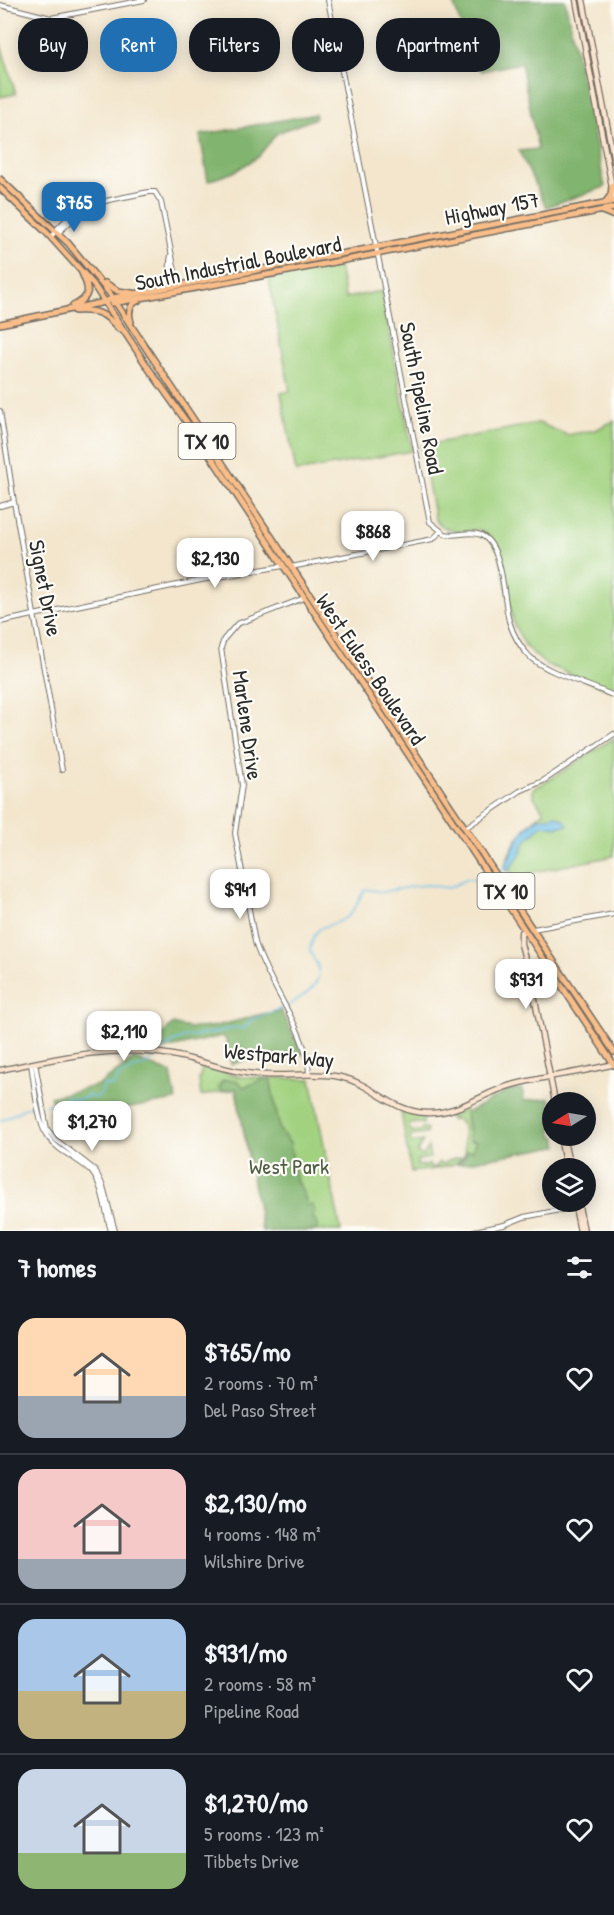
<!DOCTYPE html>
<html lang="en">
<head>
<meta charset="utf-8">
<style>
  body { margin:0; font-family:"Patrick Hand",sans-serif; background:#20242c; color:#f1f3f6; height:100vh; display:flex; flex-direction:column; font-size:22px; white-space:nowrap }
  * { box-sizing:border-box; margin:0 }
  p { font-size:20px; color:#9ea1a6 }
  .icon { flex:none; width:33px; height:33px; fill:none; stroke:currentColor; stroke-width:2; stroke-linecap:round; stroke-linejoin:round }
  .map { position:relative; height:1231px; overflow:hidden }
  .details { display:flex; flex-direction:column; background:#171b24; flex:1 }
  .details>* { flex:none }
  .top-card { position:absolute; left:18px; top:18px; width:579px; height:54px; display:flex; gap:12px }
  .needle { width:39px; rotate:259deg }
  .buttons { position:absolute; left:542px; top:1092px; display:grid; gap:12px }
  .buttons a { display:grid; place-items:center; width:54px; height:54px; border-radius:50%; background:#171b24; box-shadow:0 3px 15px #0003; font-size:30px }
  .price { position:absolute; translate:-50% -51px; padding:0 14px; border-radius:12px; background:#fff; color:#222; font-size:20px; line-height:39px; filter:drop-shadow(0 2px 3px #0008) }
  .price::after { content:''; position:absolute; left:50%; top:36px; width:18px; height:14px; margin-left:-9px; background:inherit; clip-path:polygon(0 0,100% 0,50% 100%) }
  .price.active { background:#1f6fb2; color:#fff }
  ul { padding:0; list-style:none }
  li { display:flex; align-items:center; gap:18px; height:150px; padding:0 18px }
  li+li { border-top:2px solid #363941 }
  li span { display:grid; place-items:center; flex:none; width:168px; height:120px; border-radius:18px; color:#555 }
  li>.icon { margin-inline-start:auto }
  span .icon { width:72px; height:72px; fill:#fffc; stroke-width:1 }
  li b { font-size:26px }
  h2 { display:flex; justify-content:space-between; align-items:center; height:72px; padding:0 18px; font-size:26px }
  .chip { padding:0 21px; border-radius:24px; background:#171b24; box-shadow:0 3px 15px #0003; font-size:21px; line-height:54px }
  .chip.active { background:#1f6fb2; color:#fff }
  .map>svg:first-child { display:block }
</style>
</head>
<body>
<div class="map">
<svg width="614" height="1231" viewBox="0 0 614 1231">
  <rect width="100%" height="100%" fill="#fdfcf7"/>
  <filter id="ink" filterUnits="userSpaceOnUse"><feTurbulence type="fractalNoise" baseFrequency=".0167" numOctaves="2"/><feDisplacementMap in="SourceGraphic" scale="12" xChannelSelector="R" yChannelSelector="G"/><feConvolveMatrix kernelMatrix="1 2 1 2 8 2 1 2 1" color-interpolation-filters="sRGB"/></filter>
  <filter id="wash" filterUnits="userSpaceOnUse"><feTurbulence type="fractalNoise" baseFrequency=".008" numOctaves="4" result="noise"/><feDisplacementMap in="SourceGraphic" scale="24" xChannelSelector="R" yChannelSelector="G"/><feGaussianBlur stdDeviation="1.35" result="paint"/><feColorMatrix in="noise" values="0 0 0 0 0 0 0 0 0 0 0 0 0 0 0 0 0 1.4 0 .05"/><feComposite in="paint" operator="in"/></filter>
  <g filter="url(#wash)">
    <rect width="100%" height="100%" fill="#f3e6cd"/>
    <path fill="#a2d280" stroke="#667e56" stroke-width="1.5" d="M0,42L16,94L0,97Z
      M339,267L345,298L382,291L412,451L296,472L281,393L290,391L269,280Z
      M614,421V691L545,664L526,647L514,625L500,555L492,539L481,530C461,531 451,536 435,520L421,446L539,423L567,435L595,430Z
      M614,738V856L515,876L505,866C511,844 526,824 544,812L533,795V789L546,782Z
      M205,1068L243,1077L311,1079L341,1231H262L236,1089L201,1096L199,1079L202,1069Z
      M465,1110L470,1141L476,1140L472,1151H467C459,1170 429,1169 411,1172L401,1112L424,1116L423,1124L420,1123L410,1124L409,1127L412,1132L421,1131L422,1128L427,1129L426,1134L410,1136L411,1143L423,1141L417,1153L423,1156L428,1147L430,1158L419,1160L417,1162V1166L423,1165L425,1167L428,1164L432,1168L436,1167L439,1162L440,1164L446,1163V1161L463,1157L465,1153L463,1125L460,1124L461,1122L455,1118L454,1120L451,1118V1120L448,1116Z"/>
    <path fill="#81b46e" stroke="#56704c" stroke-width="1.5" d="M452,0H565L605,187L546,207L519,151L538,149L521,63L481,71L472,55Z
      M315,114L316,118L277,133L258,157L234,172L208,181L200,135Z
      M281,1011L303,1054L267,1055L231,1064L226,1040L223,1036L160,1050L159,1038L173,1024C208,1037 246,1014 281,1011Z
      M134,1059C147,1063 158,1069 171,1073L176,1100L61,1120L50,1097L99,1085Z
      M266,1078H270L271,1083L280,1131L290,1143L297,1183H299L308,1206L313,1205L315,1212L312,1217L316,1220L318,1226L315,1231H262L236,1089L222,1091L218,1087L223,1080H236L244,1087Z
      M522,1089L524,1101L550,1098L552,1112V1136H556L558,1146L457,1164L465,1157L467,1151H472L476,1141H470L466,1113L509,1090Z"/>
    <path fill="#6ec0ea" stroke="#4c768a" stroke-width="1.5" d="M556,815L565,821L568,825L557,827L542,825L524,843L521,853L508,871L504,867C513,851 520,828 537,819C544,815 549,819 556,815Z"/>
    <g fill="none" stroke-linecap="round" stroke-linejoin="round">
      <path stroke="#6ec0ea" stroke-width="1.5" d="M499,873L506,869
        M288,1006C301,997 323,987 318,967C316,961 311,956 310,949C317,918 328,931 347,917C357,910 358,897 366,889L382,892L415,886L428,885L449,888L467,879L487,881
        M164,1049C181,1034 197,1036 217,1032C227,1031 234,1025 244,1029L251,1020L282,1008
        M45,1105L57,1103L66,1097L79,1100L89,1096L95,1098L101,1094L104,1085L113,1086L120,1075L146,1064L155,1057
        M0,1121L27,1107L34,1105"/>
    </g>
  </g>
  <g filter="url(#ink)">
    <g fill="none" stroke-linecap="round" stroke-linejoin="round">
      <defs>
        <path id="tertiary" d="M328,0L430,522L445,534C457,537 469,530 481,535C504,546 503,598 509,621C513,634 520,647 530,657C547,673 591,685 614,696
          M0,5L51,18L144,0
          M58,233L75,217V214
          M51,237C76,200 109,201 149,192H155L161,202L177,281L176,285
          M171,255C169,264 169,278 175,285
          M0,411L14,502L62,770
          M0,506L14,502
          M291,567L433,539L440,532
          M304,598L237,624L224,639L221,648L242,785L235,833L255,942C267,983 309,1034 309,1074
          M0,622L201,580L283,566
          M465,828L520,791L543,781L614,734
          M533,929L614,914
          M35,1063L47,1129L55,1139L95,1170L103,1186L115,1231
          M31,1064C34,1082 37,1121 47,1136C57,1151 77,1158 90,1170C104,1185 105,1212 111,1231
          M474,1231L504,1225L524,1217L576,1207"/>
        <path id="secondary" d="M576,0L614,197
          M583,0L614,161
          M525,931L521,932V944L532,985L555,1102
          M0,1070C55,1059 110,1045 166,1054C196,1058 223,1071 254,1074C282,1078 311,1071 340,1077C372,1083 391,1112 427,1113C459,1114 482,1093 512,1085C545,1076 580,1073 614,1064
          M560,1136L566,1168
          M563,1136L570,1168
          M574,1202L580,1231
          M578,1202L584,1231"/>
        <path id="primary" d="M0,179L68,243L110,294L614,1052
          M0,188L46,232L93,284L149,369L214,461L614,1065
          M605,203L611,195L612,186
          M602,211L614,216
          M105,283L118,291L132,293
          M113,303L283,272L614,208
          M73,306C91,297 90,290 82,273
          M75,311C97,310 104,312 119,329
          M131,322C128,313 129,304 139,300
          M0,324L105,302L113,298L614,201"/>
      </defs>
      <use href="#tertiary" stroke="#716c64" stroke-width="6"/>
      <use href="#secondary" stroke="#716c64" stroke-width="7"/>
      <use href="#primary" stroke="#716c64" stroke-width="8"/>
      <use href="#tertiary" stroke="#fff" stroke-width="4"/>
      <use href="#secondary" stroke="#fce5d0" stroke-width="4.5"/>
      <use href="#primary" stroke="#f8bd89" stroke-width="5"/>
    </g>
  </g>
  <g text-anchor="middle" dominant-baseline="central" stroke-width="4.5" stroke-linejoin="round" paint-order="stroke">
    <g fill="#fdfcf7" stroke="#6a6a68" stroke-width="1.5">
      <rect x="178.5" y="423" width="57" height="36" rx="4.5"/>
      <rect x="477.5" y="873" width="57" height="36" rx="4.5"/>
    </g>
    <g font-size="21" font-weight="bold" fill="#2b2b2b">
      <text x="207" y="441">TX 10</text>
      <text x="506" y="891">TX 10</text>
    </g>
    <g font-size="22" fill="#2b2b2b" stroke="#fdfcf7">
      <text transform="translate(492 208) rotate(-11)">Highway 157</text>
      <text transform="translate(238 263) rotate(-11)">South Industrial Boulevard</text>
      <text transform="translate(422 398) rotate(79)">South Pipeline Road</text>
      <text transform="translate(46 588) rotate(79)">Signet Drive</text>
      <text transform="translate(371 669) rotate(56)">West Euless Boulevard</text>
      <text transform="translate(248 725) rotate(82)">Marlene Drive</text>
      <text transform="translate(279 1055) rotate(5)">Westpark Way</text>
    </g>
    <g font-size="22" fill="#4f5d44" stroke="#fdfcf7">
      <text x="289" y="1166">West Park</text>
    </g>
  </g>
</svg>
<div class="buttons">
<a><svg class="needle" viewBox="-14 -14 28 28"><path d="M0-13l5 13h-10z" fill="#e53935"/><path d="M0 13l5-13h-10z" fill="#9ea1a6"/></svg></a>
<a><svg class="icon" aria-label="layers" viewBox="0 0 24 24"><path d="M12 4l9 5-9 5-9-5zM3 14l9 5 9-5"/></svg></a>
</div>
<b class="price active" style="left:74px;top:233px">$765</b>
<b class="price" style="left:373px;top:562px">$868</b>
<b class="price" style="left:215px;top:589px">$2,130</b>
<b class="price" style="left:240px;top:920px">$941</b>
<b class="price" style="left:526px;top:1010px">$931</b>
<b class="price" style="left:124px;top:1062px">$2,110</b>
<b class="price" style="left:92px;top:1152px">$1,270</b>
<div class="top-card">
<a class="chip">Buy</a>
<a class="chip active">Rent</a>
<a class="chip">Filters</a>
<a class="chip">New</a>
<a class="chip">Apartment</a>
</div>
</div>
<section class="details">
<h2>7 homes<svg class="icon" aria-label="filters" viewBox="0 0 24 24"><path d="M4 7h16M4 17h16"/><circle cx="9" cy="7" r="2"/><circle cx="15" cy="17" r="2"/></svg></h2>
<ul>
<li><span style="background:linear-gradient(#ffd9b3 65%,#9aa5b1 0)"><svg class="icon" aria-label="home" viewBox="0 0 24 24"><path d="M3 11l9-7 9 7M6 9v11h12V9"/></svg></span><div><b>$765/mo</b><p>2 rooms · 70 m²</p><p>Del Paso Street</p></div><svg class="icon" aria-label="heart" viewBox="0 0 24 24"><path d="M12 20l-8-8c-3-5 5-10 8-4 3-6 11-1 8 4z"/></svg></li>
<li><span style="background:linear-gradient(#f6c9c9 75%,#9aa5b1 0)"><svg class="icon" aria-label="home" viewBox="0 0 24 24"><path d="M3 11l9-7 9 7M6 9v11h12V9"/></svg></span><div><b>$2,130/mo</b><p>4 rooms · 148 m²</p><p>Wilshire Drive</p></div><svg class="icon" aria-label="heart" viewBox="0 0 24 24"><path d="M12 20l-8-8c-3-5 5-10 8-4 3-6 11-1 8 4z"/></svg></li>
<li><span style="background:linear-gradient(#a9c7e8 60%,#c2b280 0)"><svg class="icon" aria-label="home" viewBox="0 0 24 24"><path d="M3 11l9-7 9 7M6 9v11h12V9"/></svg></span><div><b>$931/mo</b><p>2 rooms · 58 m²</p><p>Pipeline Road</p></div><svg class="icon" aria-label="heart" viewBox="0 0 24 24"><path d="M12 20l-8-8c-3-5 5-10 8-4 3-6 11-1 8 4z"/></svg></li>
<li><span style="background:linear-gradient(#c9d6e8 70%,#8fb573 0)"><svg class="icon" aria-label="home" viewBox="0 0 24 24"><path d="M3 11l9-7 9 7M6 9v11h12V9"/></svg></span><div><b>$1,270/mo</b><p>5 rooms · 123 m²</p><p>Tibbets Drive</p></div><svg class="icon" aria-label="heart" viewBox="0 0 24 24"><path d="M12 20l-8-8c-3-5 5-10 8-4 3-6 11-1 8 4z"/></svg></li>
</ul>
</section>
</body>
</html>
